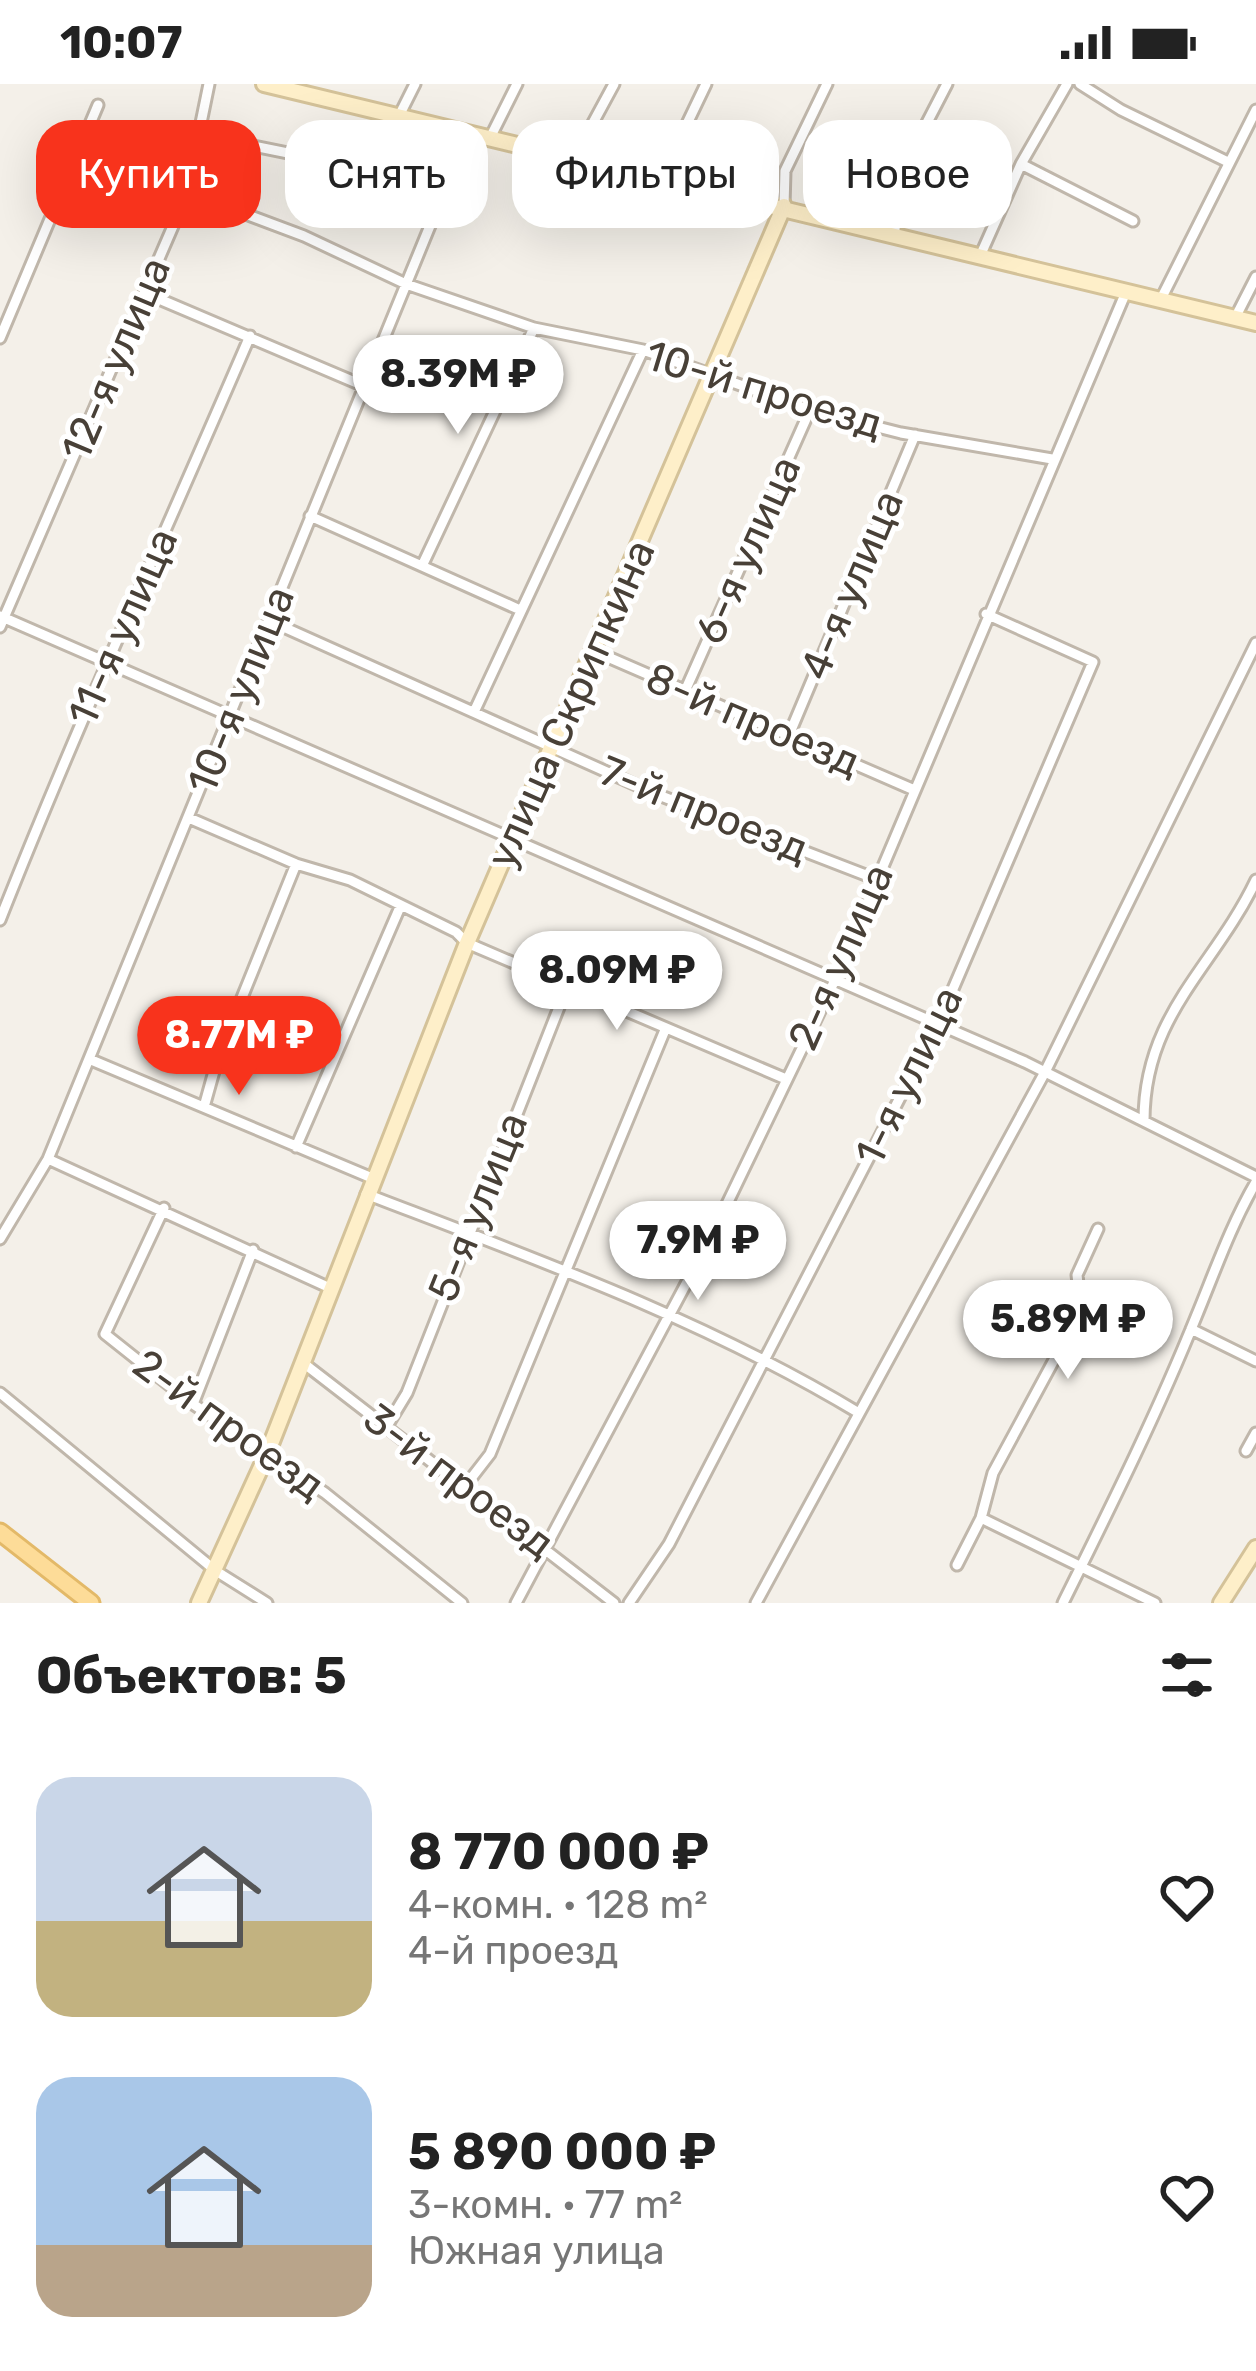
<!DOCTYPE html>
<html lang="ru">
<head>
<meta charset="utf-8">
<style>
  body { margin:0; font-family:Rubik,sans-serif; background:#f6f6f6; color:#222; height:100vh; display:flex; flex-direction:column; font-size:45px; white-space:nowrap }
  * { box-sizing:border-box; margin:0 }
  p { font-size:39px; color:#767676 }
  .icon { flex:none; width:66px; height:66px; fill:none; stroke:currentColor; stroke-width:2; stroke-linecap:round; stroke-linejoin:round }
  .map { position:relative; height:1519px; overflow:hidden }
  .details { display:flex; flex-direction:column; background:#fff; flex:1 }
  .details>* { flex:none }
  .top-card { position:absolute; left:36px; top:36px; width:1185px; height:108px; display:flex; gap:24px }
  .price { position:absolute; translate:-50% -102px; padding:0 27px; border-radius:42px; background:#fff; color:#222; font-size:39px; line-height:78px; filter:drop-shadow(0 3px 6px #0008) }
  .price::after { content:''; position:absolute; left:50%; top:72px; width:36px; height:27px; margin-left:-18px; background:inherit; clip-path:polygon(0 0,100% 0,50% 100%) }
  .price.active { background:#f8331c; color:#fff }
  ul { padding:0; list-style:none }
  li { display:flex; align-items:center; gap:36px; height:300px; padding:0 36px }
  li span { display:grid; place-items:center; flex:none; width:336px; height:240px; border-radius:36px; color:#555 }
  li>.icon { margin-inline-start:auto }
  span .icon { width:144px; height:144px; fill:#fffc; stroke-width:1 }
  li b { font-size:51px }
  h2 { display:flex; justify-content:space-between; align-items:center; height:144px; padding:0 36px; font-size:51px }
  .pill { padding:0 42px; border-radius:36px; background:#fff; box-shadow:0 12px 48px #0002; font-size:42px; line-height:108px }
  .pill.active { background:#f8331c; color:#fff }
  .status { display:flex; justify-content:space-between; align-items:center; height:84px; padding:0 60px; background:#fff; direction:ltr }
  .status svg { height:33px; fill:currentColor }
  .map>svg:first-child { display:block }
</style>
</head>
<body>
<div class="status"><b>10:07</b><svg viewBox="0 0 49 12"><path d="M0 12V9h3v3zM5 12V6h3v6zM10 12V3h3v9zM15 12V0h3v12zM26 1h20v11H26zM47 4h2v5h-2z"/></svg></div>
<div class="map">
<svg width="1256" height="1519" viewBox="0 0 1256 1519">
  <rect width="100%" height="100%" fill="#f4f0e9"/>
  <g fill="none" stroke-linecap="round" stroke-linejoin="round">
    <defs>
      <path id="street" d="M1080,0L1121,26L1228,78
        M398,34L415,0
        M199,51L446,101
        M490,54L517,0
        M78,67L304,152L406,200L534,244L643,266L810,326L901,349L1052,375
        M574,74L614,0
        M1021,80L1133,137
        M661,94L706,0
        M784,122L785,87L827,0
        M894,151L905,81L947,0
        M981,170L1021,80L1067,0
        M145,209L364,302
        M1161,215L1256,26
        M1235,234L1256,193
        M0,254L98,21
        M310,432L518,525
        M422,482L534,244
        M0,532L1025,978L1256,1093
        M270,537L656,710L876,795
        M0,543L186,112L209,0
        M594,567L912,705
        M685,607L810,326
        M474,628L643,266
        M789,651L915,351
        M189,734L296,780L350,796L456,848L467,859L786,995
        M0,836C78,639 166,447 250,252
        M89,975L372,1094
        M204,1023L218,973L296,780
        M1144,1037C1144,930 1214,884 1256,796
        M296,1063L400,823
        M48,1075L330,1204
        M366,1110C536,1175 703,1235 859,1329
        M164,1124L105,1250L193,1320L325,1409L462,1519
        M0,1155L48,1075L468,49
        M1191,1245L1256,1277
        M302,1278L614,1519
        M0,1309L216,1487L267,1519
        M193,1320L253,1166
        M387,1342L407,1309L567,903
        M1246,1367L1256,1349
        M466,1401L490,1370L665,946
        M981,1434L1155,1519
        M957,1481L981,1434L993,1389L1081,1226L1077,1191L1098,1145
        M516,1519L712,1151L835,896L1126,208
        M629,1519L669,1460L938,940L1093,578L986,530
        M756,1519L1045,988L1256,559
        M1063,1519C1109,1426 1157,1330 1196,1233C1215,1187 1231,1141 1256,1098"/>
      <path id="secondary" d="M264,0L1256,239
        M199,1519L267,1370L467,859L784,122
        M1221,1519L1256,1464"/>
      <path id="primary" d="M0,1448L91,1519"/>
    </defs>
    <use href="#street" stroke="#c0b7ab" stroke-width="15"/>
    <use href="#secondary" stroke="#d4c299" stroke-width="20"/>
    <use href="#primary" stroke="#e3b968" stroke-width="21"/>
    <use href="#street" stroke="#fff" stroke-width="9"/>
    <use href="#secondary" stroke="#feefc9" stroke-width="14"/>
    <use href="#primary" stroke="#fddc98" stroke-width="15"/>
  </g>
  <g text-anchor="middle" dominant-baseline="central" stroke-width="10" stroke-linejoin="round" paint-order="stroke">
    <g font-size="42" fill="#484037" stroke="#fff">
      <text transform="translate(116 275) rotate(-67)">12-я улица</text>
      <text transform="translate(764 306) rotate(17)">10-й проезд</text>
      <text transform="translate(748 466) rotate(-66)">6-я улица</text>
      <text transform="translate(852 501) rotate(-67)">4-я улица</text>
      <text transform="translate(123 543) rotate(-66)">11-я улица</text>
      <text transform="translate(241 606) rotate(-68)">10-я улица</text>
      <text transform="translate(571 620) rotate(-66)">улица Скрипкина</text>
      <text transform="translate(753 636) rotate(23)">8-й проезд</text>
      <text transform="translate(704 726) rotate(22)">7-й проезд</text>
      <text transform="translate(841 873) rotate(-66)">2-я улица</text>
      <text transform="translate(909 992) rotate(-64)">1-я улица</text>
      <text transform="translate(478 1123) rotate(-68)">5-я улица</text>
      <text transform="translate(229 1341) rotate(36)">2-й проезд</text>
      <text transform="translate(459 1397) rotate(37)">3-й проезд</text>
    </g>
  </g>
</svg>
<b class="price" style="left:458px;top:353px">8.39M ₽</b>
<b class="price" style="left:617px;top:949px">8.09M ₽</b>
<b class="price active" style="left:239px;top:1014px">8.77M ₽</b>
<b class="price" style="left:698px;top:1219px">7.9M ₽</b>
<b class="price" style="left:1068px;top:1298px">5.89M ₽</b>
<div class="top-card">
<a class="pill active">Купить</a>
<a class="pill">Снять</a>
<a class="pill">Фильтры</a>
<a class="pill">Новое</a>
</div>
</div>
<section class="details">
<h2>Объектов: 5<svg class="icon" aria-label="filters" viewBox="0 0 24 24"><path d="M4 7h16M4 17h16"/><circle cx="9" cy="7" r="2"/><circle cx="15" cy="17" r="2"/></svg></h2>
<ul>
<li><span style="background:linear-gradient(#c9d6e8 60%,#c2b280 0)"><svg class="icon" aria-label="home" viewBox="0 0 24 24"><path d="M3 11l9-7 9 7M6 9v11h12V9"/></svg></span><div><b>8 770 000 ₽</b><p>4-комн. · 128 m²</p><p>4-й проезд</p></div><svg class="icon" aria-label="heart" viewBox="0 0 24 24"><path d="M12 20l-8-8c-3-5 5-10 8-4 3-6 11-1 8 4z"/></svg></li>
<li><span style="background:linear-gradient(#a9c7e8 70%,#b9a48a 0)"><svg class="icon" aria-label="home" viewBox="0 0 24 24"><path d="M3 11l9-7 9 7M6 9v11h12V9"/></svg></span><div><b>5 890 000 ₽</b><p>3-комн. · 77 m²</p><p>Южная улица</p></div><svg class="icon" aria-label="heart" viewBox="0 0 24 24"><path d="M12 20l-8-8c-3-5 5-10 8-4 3-6 11-1 8 4z"/></svg></li>
</ul>
</section>
</body>
</html>
